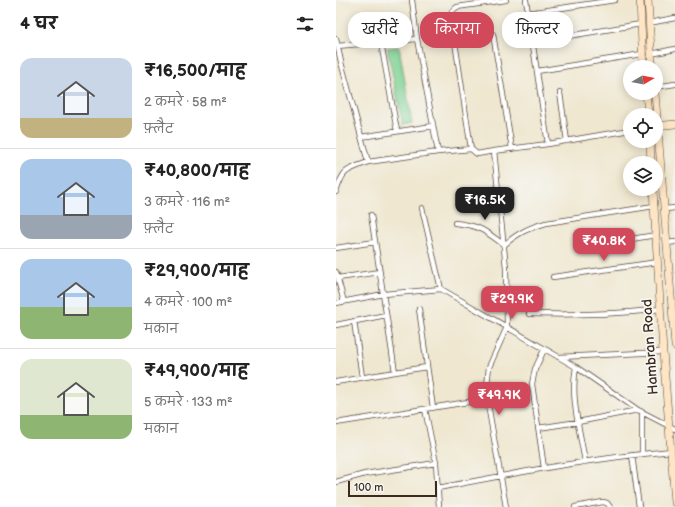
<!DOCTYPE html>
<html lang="hi">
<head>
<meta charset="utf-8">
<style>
  body { margin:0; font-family:"Balsamiq Sans","Playpen Sans Deva",sans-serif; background:#f6f6f6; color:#222; height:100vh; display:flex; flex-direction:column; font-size:15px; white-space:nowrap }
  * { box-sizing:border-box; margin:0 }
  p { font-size:13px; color:#767676 }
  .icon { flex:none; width:22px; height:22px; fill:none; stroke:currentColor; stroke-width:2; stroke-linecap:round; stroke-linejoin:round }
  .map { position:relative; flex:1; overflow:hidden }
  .side { display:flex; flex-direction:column; background:#fff; width:336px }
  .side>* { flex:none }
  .banner { position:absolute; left:12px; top:12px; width:267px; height:36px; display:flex; gap:8px }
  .needle { width:26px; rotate:81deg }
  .controls { position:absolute; left:287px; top:60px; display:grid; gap:8px }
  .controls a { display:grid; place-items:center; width:40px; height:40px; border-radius:50%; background:#fff; box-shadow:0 2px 10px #0003; font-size:20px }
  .scale { position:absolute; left:12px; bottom:10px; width:89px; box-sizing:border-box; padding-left:4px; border:2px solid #3b2a1e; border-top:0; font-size:11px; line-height:14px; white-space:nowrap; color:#3b2a1e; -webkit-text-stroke:3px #f6f6f2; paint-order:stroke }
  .price { position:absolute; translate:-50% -34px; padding:0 9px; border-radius:8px; background:#d1495b; color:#fff; font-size:13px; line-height:26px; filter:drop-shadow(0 1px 2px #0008) }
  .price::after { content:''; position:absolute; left:50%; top:24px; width:12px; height:9px; margin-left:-6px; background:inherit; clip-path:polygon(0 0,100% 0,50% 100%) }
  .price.active { background:#222; color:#fff }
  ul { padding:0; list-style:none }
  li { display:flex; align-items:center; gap:12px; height:100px; padding:0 20px }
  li+li { border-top:1px solid #e0e0e0 }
  li span { display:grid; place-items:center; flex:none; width:112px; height:80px; border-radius:12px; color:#555 }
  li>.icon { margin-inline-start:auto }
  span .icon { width:48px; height:48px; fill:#fffc; stroke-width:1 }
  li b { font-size:17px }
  h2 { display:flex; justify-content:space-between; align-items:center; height:48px; padding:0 20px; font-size:17px }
  .chip { padding:0 14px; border-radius:16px; background:#fff; box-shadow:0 2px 10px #0003; font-size:14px; line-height:36px }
  .chip.active { background:#d1495b; color:#fff }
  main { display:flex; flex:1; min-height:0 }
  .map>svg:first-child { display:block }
</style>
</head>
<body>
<main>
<section class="side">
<h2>4 घर<svg class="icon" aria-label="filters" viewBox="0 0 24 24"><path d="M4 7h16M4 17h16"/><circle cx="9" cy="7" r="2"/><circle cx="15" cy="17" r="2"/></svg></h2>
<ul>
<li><span style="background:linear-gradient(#c9d6e8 75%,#c2b280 0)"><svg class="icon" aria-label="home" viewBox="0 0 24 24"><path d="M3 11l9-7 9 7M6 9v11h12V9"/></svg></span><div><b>₹16,500/माह</b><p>2 कमरे · 58 m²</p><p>फ़्लैट</p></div></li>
<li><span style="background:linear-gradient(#a9c7e8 70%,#9aa5b1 0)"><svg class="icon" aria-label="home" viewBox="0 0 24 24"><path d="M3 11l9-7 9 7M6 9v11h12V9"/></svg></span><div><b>₹40,800/माह</b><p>3 कमरे · 116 m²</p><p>फ़्लैट</p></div></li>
<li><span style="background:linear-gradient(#a9c7e8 60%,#8fb573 0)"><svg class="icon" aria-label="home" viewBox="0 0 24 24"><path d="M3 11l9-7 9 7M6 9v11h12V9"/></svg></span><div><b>₹29,900/माह</b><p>4 कमरे · 100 m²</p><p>मकान</p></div></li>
<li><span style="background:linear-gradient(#dfe7d0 70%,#8fb573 0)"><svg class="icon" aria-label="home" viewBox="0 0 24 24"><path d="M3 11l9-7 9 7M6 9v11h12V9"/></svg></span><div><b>₹49,900/माह</b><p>5 कमरे · 133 m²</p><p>मकान</p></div></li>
</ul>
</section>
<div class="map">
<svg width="339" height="507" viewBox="0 0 339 507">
  <rect width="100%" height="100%" fill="#f6f6f2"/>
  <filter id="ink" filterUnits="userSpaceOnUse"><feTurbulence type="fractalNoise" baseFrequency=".025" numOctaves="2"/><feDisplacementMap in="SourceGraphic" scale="8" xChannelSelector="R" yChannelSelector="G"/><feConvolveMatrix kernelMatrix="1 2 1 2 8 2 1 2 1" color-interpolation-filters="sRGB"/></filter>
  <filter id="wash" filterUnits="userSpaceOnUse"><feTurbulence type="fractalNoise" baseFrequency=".012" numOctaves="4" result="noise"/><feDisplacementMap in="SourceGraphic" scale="16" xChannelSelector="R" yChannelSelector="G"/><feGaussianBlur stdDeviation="0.9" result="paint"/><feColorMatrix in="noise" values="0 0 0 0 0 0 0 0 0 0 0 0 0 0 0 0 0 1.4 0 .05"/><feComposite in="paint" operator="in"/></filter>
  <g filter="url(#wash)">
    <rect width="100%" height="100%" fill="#efe7d0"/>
    <path fill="#7fd395" stroke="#5d7e5a" d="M63,47L76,123L67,125L51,48Z"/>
  </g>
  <g filter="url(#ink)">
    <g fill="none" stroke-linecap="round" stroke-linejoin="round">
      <defs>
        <path id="street" d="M76,0L81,39
          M190,0L212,144
          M192,13L279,0
          M313,23L339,18
          M157,34L176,149
          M0,39L5,62L32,162L102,152L135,149L141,154L158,151
          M196,42L305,24
          M45,43L61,131
          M1,46L81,39L102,152
          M315,54L339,49
          M201,71L306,54
          M320,87L339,84
          M224,93L231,141
          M25,137L97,126
          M135,149L115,15L116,11L121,7L170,0
          M0,192C8,168 10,171 32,162
          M86,208L105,289
          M329,209L339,208
          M119,223C142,225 150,231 168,245C182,233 192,228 210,223L318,206
          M331,243L339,242
          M265,244L320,235
          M0,248L39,242
          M0,272L8,302
          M217,277L322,262
          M2,278L44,272
          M0,303L48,294L105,289L240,367L302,410L339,429
          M83,309L97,408
          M193,314C237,315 280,315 324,309
          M18,321L26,377
          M0,325L50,315
          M223,357L327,352
          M240,367C234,398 244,431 249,462
          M59,372L91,367
          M0,382L59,372L35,215
          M89,409L100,463L103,507
          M306,412V454
          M0,423L151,399
          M202,428L242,422L302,410
          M296,455L303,507
          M208,468L196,384L199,369L208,350
          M0,482L29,474L100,463
          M102,488C180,473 257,458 336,451
          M170,507L151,399V385L153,367L171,327L170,268L158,151L212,144L294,130
          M239,507L267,502L271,503L274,507"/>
        <path id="secondary" d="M304,0L307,67
          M312,0L316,67
          M310,93L312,115
          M319,93L339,346
          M320,126L339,124
          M314,141L315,163
          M317,189L327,352L339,502"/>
      </defs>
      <use href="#street" stroke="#564639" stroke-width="6"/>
      <use href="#secondary" stroke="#564639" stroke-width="8"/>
      <use href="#street" stroke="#fff" stroke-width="4.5"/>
      <use href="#secondary" stroke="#fde5c5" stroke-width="7"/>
    </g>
  </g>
  <g text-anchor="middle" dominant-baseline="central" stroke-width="3.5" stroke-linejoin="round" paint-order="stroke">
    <g font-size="14" fill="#3b2a1e" stroke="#f6f6f2">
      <text transform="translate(314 347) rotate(-94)">Hambran Road</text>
    </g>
  </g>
</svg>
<div class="controls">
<a><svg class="needle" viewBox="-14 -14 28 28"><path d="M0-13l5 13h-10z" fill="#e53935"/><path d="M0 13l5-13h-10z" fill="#767676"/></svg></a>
<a><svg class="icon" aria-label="locate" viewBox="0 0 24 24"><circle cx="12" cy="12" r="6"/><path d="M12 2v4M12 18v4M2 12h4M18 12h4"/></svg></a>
<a><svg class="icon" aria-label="layers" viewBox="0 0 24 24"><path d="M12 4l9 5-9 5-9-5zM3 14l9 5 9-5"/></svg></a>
</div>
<div class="scale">100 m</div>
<b class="price active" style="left:149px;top:221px">₹16.5K</b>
<b class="price" style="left:268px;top:262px">₹40.8K</b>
<b class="price" style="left:176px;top:320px">₹29.9K</b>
<b class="price" style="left:163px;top:416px">₹49.9K</b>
<div class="banner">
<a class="chip">खरीदें</a>
<a class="chip active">किराया</a>
<a class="chip">फ़िल्टर</a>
</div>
</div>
</main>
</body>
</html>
